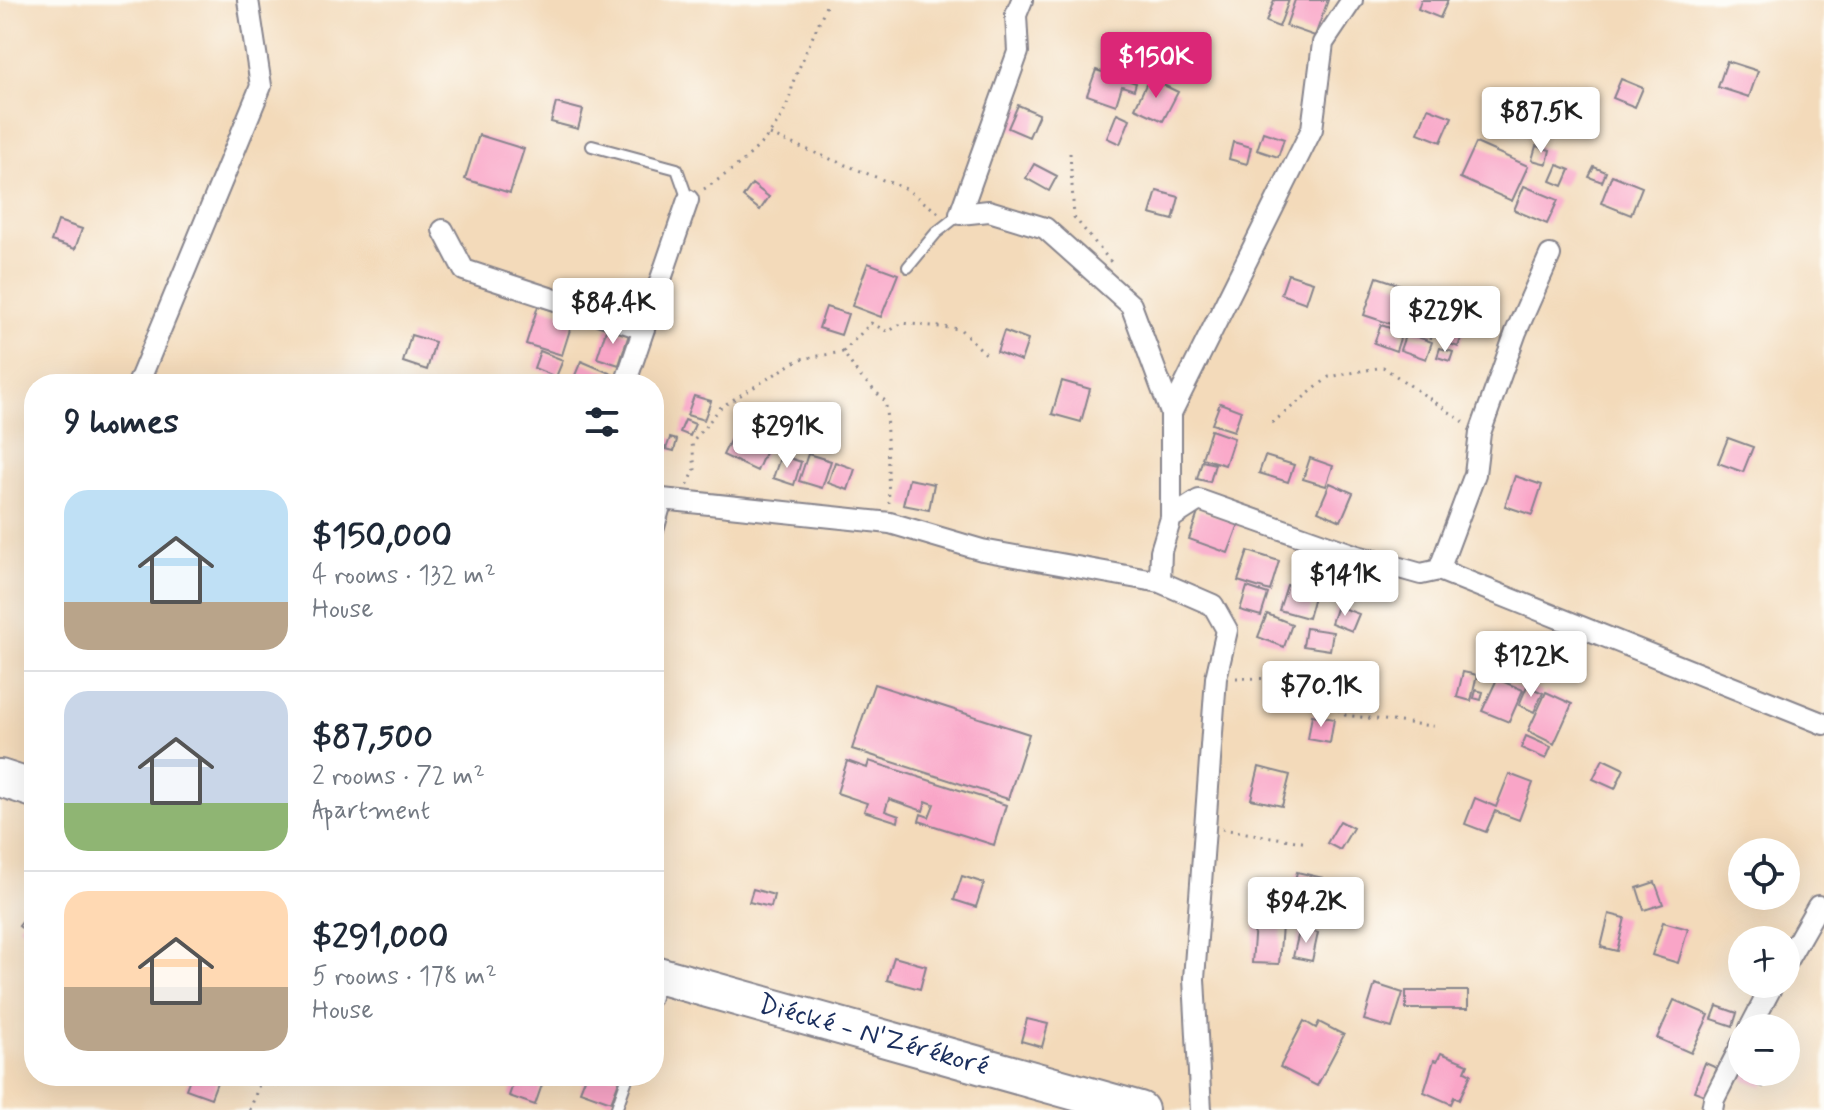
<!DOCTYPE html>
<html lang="en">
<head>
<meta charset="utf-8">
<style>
  body { margin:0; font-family:Mynerve,sans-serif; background:#f6f6f7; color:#1f2937; height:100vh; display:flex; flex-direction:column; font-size:30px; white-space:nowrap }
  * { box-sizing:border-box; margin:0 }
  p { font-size:26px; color:#747a83 }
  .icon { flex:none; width:44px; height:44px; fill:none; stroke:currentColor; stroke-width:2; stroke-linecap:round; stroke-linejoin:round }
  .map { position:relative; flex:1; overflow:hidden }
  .side { position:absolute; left:24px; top:374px; width:640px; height:712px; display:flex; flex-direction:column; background:#fff; border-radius:32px; box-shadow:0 8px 32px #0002 }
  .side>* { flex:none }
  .buttons { position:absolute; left:1728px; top:838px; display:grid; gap:16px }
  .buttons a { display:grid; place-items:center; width:72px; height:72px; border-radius:50%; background:#fff; box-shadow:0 8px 32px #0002; font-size:40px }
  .price { position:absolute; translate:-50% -68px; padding:0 18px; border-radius:8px; background:#fff; color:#222; font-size:26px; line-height:52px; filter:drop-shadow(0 2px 4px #0008) }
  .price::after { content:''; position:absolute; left:50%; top:48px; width:24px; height:18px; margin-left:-12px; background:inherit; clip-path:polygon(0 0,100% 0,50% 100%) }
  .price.active { background:#db2777; color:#fff }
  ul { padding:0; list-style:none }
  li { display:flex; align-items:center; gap:24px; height:200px; padding:0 40px }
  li+li { border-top:2px solid #e0e1e3 }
  li span { display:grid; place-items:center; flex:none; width:224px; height:160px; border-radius:24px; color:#555 }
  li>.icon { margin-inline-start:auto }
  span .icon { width:96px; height:96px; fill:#fffc; stroke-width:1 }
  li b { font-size:34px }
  h2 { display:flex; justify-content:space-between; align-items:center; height:96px; padding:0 40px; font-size:34px }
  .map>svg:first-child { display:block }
</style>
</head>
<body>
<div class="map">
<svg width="1824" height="1110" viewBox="0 0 1824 1110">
  <rect width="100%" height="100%" fill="#fdfcf7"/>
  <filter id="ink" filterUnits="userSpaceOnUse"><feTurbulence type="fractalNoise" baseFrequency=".0125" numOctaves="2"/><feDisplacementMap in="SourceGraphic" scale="16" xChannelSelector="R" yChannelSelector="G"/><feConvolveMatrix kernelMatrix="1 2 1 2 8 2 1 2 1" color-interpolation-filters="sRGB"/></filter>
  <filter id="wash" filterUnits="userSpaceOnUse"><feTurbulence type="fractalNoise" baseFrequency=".006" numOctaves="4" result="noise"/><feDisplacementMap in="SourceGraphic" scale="32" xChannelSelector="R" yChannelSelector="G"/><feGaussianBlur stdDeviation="1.8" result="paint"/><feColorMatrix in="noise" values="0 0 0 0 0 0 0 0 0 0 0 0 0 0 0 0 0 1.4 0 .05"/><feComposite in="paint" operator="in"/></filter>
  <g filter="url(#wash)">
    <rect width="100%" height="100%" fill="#f3daba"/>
    <g id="blocks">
      <path fill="#f9a5c7" d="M1274,0H1289L1279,27L1266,22Z
        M1295,0H1328L1315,36L1286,26Z
        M1421,0H1448L1440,18L1418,9Z
        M1727,61L1758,71L1749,97L1718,87Z
        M1096,70L1136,83L1134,90L1122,86L1116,105L1087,95Z
        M1149,78L1178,92L1163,121L1135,108Z
        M1621,79L1643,88L1635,107L1613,98Z
        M556,103L583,110L578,129L551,122Z
        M1018,105L1039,114L1029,137L1008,128Z
        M1428,108L1452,117L1441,142L1418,133Z
        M1117,113L1130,119L1120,144L1107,138Z
        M1263,132L1284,139L1278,157L1257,150Z
        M479,135L524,149L510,193L465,179Z
        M1233,142L1251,147L1247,164L1229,159Z
        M1476,143L1528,166L1512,201L1460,178Z
        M1536,146L1550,150L1547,164L1532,160Z
        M1034,164L1057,176L1049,191L1026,178Z
        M1558,165L1570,170L1563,186L1551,181Z
        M1594,167L1606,172L1602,182L1589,177Z
        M1612,175L1642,187L1631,215L1601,203Z
        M752,184L769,197L760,210L743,197Z
        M1524,186L1558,200L1547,224L1514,210Z
        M1157,191L1179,197L1173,220L1150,214Z
        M58,221L82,229L75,249L51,241Z
        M868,263L898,274L881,317L852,306Z
        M1288,274L1313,282L1306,303L1281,294Z
        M1377,277L1413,289L1400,327L1364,315Z
        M538,306L574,317L562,355L526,344Z
        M1416,306L1439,314L1431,338L1408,330Z
        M826,307L848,314L841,335L819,328Z
        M1381,325L1402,332L1396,351L1374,343Z
        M1451,326L1464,330L1458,347L1445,342Z
        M607,327L629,334L619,365L597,358Z
        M1004,331L1028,340L1021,361L997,352Z
        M1406,333L1432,342L1426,359L1400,350Z
        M411,335L435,342L427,370L403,362Z
        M1440,348L1453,352L1450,361L1437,357Z
        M540,351L563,360L556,377L534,368Z
        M581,361L619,377L616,384H582L573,380Z
        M1062,381L1090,389L1081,422L1052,414Z
        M694,396L711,401L704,420L687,415Z
        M1220,403L1241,411L1234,431L1212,424Z
        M685,420L695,424L690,436L680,432Z
        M735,430L768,446L757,471L723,455Z
        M1211,430L1234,438L1225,465L1202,458Z
        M670,438L677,440L674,451L666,449Z
        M1728,438L1753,447L1743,472L1718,463Z
        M654,445L665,447L660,468L654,466Z
        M808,454L831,461L822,488L799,481Z
        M781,455L801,462L794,485L773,478Z
        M1265,456L1294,465L1288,482L1259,473Z
        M1310,458L1333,466L1326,486L1303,479Z
        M1202,461L1215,464L1210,482L1197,479Z
        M835,462L855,469L848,490L828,483Z
        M1515,476L1542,485L1532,515L1505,506Z
        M909,479L934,484L929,510L903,505Z
        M1330,483L1353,493L1341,521L1318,511Z
        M1199,510L1239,524L1228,553L1189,539Z
        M1248,551L1279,561L1270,591L1238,581Z
        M1287,585L1315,593L1308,618L1279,610Z
        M1247,587L1268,594L1261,616L1240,610Z
        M1337,606L1359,614L1352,631L1331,623Z
        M1267,614L1292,624L1284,647L1258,637Z
        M1306,628L1333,632L1330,650L1303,646Z
        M1463,672L1477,675L1471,701L1457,697Z
        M1497,679L1523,690L1509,722L1482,711Z
        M874,684L1029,734L1008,799L852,749Z
        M1527,686L1543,693L1534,712L1519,705Z
        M1476,690L1483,692L1481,700L1474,698Z
        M1546,692L1572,704L1554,744L1528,731Z
        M1312,715L1334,719L1330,743L1308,739Z
        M1526,736L1551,747L1546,759L1521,748Z
        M1603,759L1624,769L1615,789L1593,779Z
        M847,761L867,768L869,761L1006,805L994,845L919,821L921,814L929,817L934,804L926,801L923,811L889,799L885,811L899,816L898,822L864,811L867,803L837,793Z
        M1259,767L1290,775L1282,806L1251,799Z
        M1509,774L1533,783L1519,820L1495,811L1486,832L1465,824L1475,798L1496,807Z
        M1340,821L1353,828L1340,850L1327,843Z
        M1297,872L1323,878L1320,890L1294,884Z
        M962,876L984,883L976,907L954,900Z
        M1655,882L1663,904L1644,910L1637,888Z
        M753,889L774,895L771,907L749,902Z
        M34,907V938L19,926Z
        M1609,914L1625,918L1617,951L1601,947Z
        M1663,922L1688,929L1678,963L1652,955Z
        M1255,924L1282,926L1279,964L1252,963Z
        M1300,928L1318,933L1312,961L1293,957Z
        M894,957L926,966L920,989L887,980Z
        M1375,984L1403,993L1392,1028L1364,1020Z
        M1406,991H1468V1009H1406Z
        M1674,1000L1709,1015L1691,1053L1657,1038Z
        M1717,1006L1737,1013L1733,1026L1712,1019Z
        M1027,1019L1048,1024L1042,1047L1021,1041Z
        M1304,1021L1316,1028L1319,1022L1344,1035L1317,1086L1280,1067Z
        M1441,1053L1468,1064L1465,1071L1471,1074L1459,1100L1454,1097L1451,1104L1424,1092L1434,1060L1437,1061Z
        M1705,1063L1717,1068L1707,1096L1694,1091Z
        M1746,1072H1769L1763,1087L1743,1079Z
        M191,1076L219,1077L211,1098L186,1089Z
        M516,1076H545L535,1105L509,1096Z
        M586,1076H621L611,1102L580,1091Z"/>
    </g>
  </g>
  <g filter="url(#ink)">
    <use href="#blocks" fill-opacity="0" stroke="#87848c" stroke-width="2"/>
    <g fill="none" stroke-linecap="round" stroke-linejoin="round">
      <defs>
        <path id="lane" d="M592,146L677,169L688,200
          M908,267L936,233L960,214
          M654,1000L660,982
          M616,1110L628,1076"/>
        <path id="street" d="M1022,0L1016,15L1018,52L960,214L989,211L1045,228L1131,305L1171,413V518
          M443,230L464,270L644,329
          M138,384L261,86L248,0
          M625,384L688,200
          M1171,413L1312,129L1323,43L1352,0
          M654,527L662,499L890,523L982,550L1160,582
          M1439,570L1824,724
          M1786,962L1818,906
          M1750,1028L1773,984
          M1201,1110L1194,979L1216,678L1227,630L1213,605L1160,582L1161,551L1171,518L1199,500L1357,556L1421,574L1439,570L1475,474L1480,433L1516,332L1550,255
          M1712,1110L1714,1099L1742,1044"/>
        <g id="highway">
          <path d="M0,778L34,789"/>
          <path id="s1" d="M654,974L1140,1110"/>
        </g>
      </defs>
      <use href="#lane" stroke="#87848c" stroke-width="14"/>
      <use href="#street" stroke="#87848c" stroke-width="24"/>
      <use href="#highway" stroke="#87848c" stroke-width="40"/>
      <path stroke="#87848c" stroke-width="3" stroke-dasharray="2 6" stroke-linecap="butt" d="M770,135L906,189L940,214
        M1070,153L1074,217L1111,262
        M704,189C742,165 787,129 793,82L826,6
        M843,352L871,323L888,332L902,323L960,329L986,354
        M1272,423L1329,377L1383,367L1464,422
        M688,485L695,469L692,443L721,407L800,359L843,352L858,374L886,402L889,503
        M1236,678L1284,679L1307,684L1345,715L1439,727
        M1222,829L1308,843
        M250,1110L262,1076"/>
      <use href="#lane" stroke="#fff" stroke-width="10"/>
      <use href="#street" stroke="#fff" stroke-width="20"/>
      <use href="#highway" stroke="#fff" stroke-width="36"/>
    </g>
  </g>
  <g text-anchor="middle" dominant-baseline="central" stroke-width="7" stroke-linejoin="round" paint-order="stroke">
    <g font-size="28" fill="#1b2f5e" stroke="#fdfcf7">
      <text stroke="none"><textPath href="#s1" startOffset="228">Diécké - N'Zérékoré</textPath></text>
    </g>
  </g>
</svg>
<div class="buttons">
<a><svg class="icon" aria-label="locate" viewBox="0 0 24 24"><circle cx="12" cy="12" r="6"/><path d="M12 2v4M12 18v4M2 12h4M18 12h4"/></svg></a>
<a>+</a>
<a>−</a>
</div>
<b class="price active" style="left:1156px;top:100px">$150K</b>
<b class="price" style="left:1541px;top:155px">$87.5K</b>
<b class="price" style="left:613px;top:346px">$84.4K</b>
<b class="price" style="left:1445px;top:354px">$229K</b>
<b class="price" style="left:787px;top:470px">$291K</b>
<b class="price" style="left:1345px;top:618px">$141K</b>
<b class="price" style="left:1531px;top:699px">$122K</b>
<b class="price" style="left:1321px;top:729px">$70.1K</b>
<b class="price" style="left:1306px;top:945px">$94.2K</b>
<section class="side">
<h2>9 homes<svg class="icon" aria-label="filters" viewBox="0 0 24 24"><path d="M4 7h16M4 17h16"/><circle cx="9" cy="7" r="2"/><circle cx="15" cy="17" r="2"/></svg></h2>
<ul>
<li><span style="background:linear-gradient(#bfe0f5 70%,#b9a48a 0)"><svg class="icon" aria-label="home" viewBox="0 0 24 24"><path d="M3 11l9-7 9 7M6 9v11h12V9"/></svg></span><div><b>$150,000</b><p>4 rooms · 132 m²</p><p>House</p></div></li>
<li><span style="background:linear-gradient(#c9d6e8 70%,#8fb573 0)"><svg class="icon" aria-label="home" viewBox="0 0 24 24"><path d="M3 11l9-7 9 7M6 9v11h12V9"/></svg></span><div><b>$87,500</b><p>2 rooms · 72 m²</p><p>Apartment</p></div></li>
<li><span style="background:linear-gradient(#ffd9b3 60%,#b9a48a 0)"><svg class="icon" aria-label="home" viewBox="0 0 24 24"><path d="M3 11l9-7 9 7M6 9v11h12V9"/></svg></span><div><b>$291,000</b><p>5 rooms · 178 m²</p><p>House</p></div></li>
</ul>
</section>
</div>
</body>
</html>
